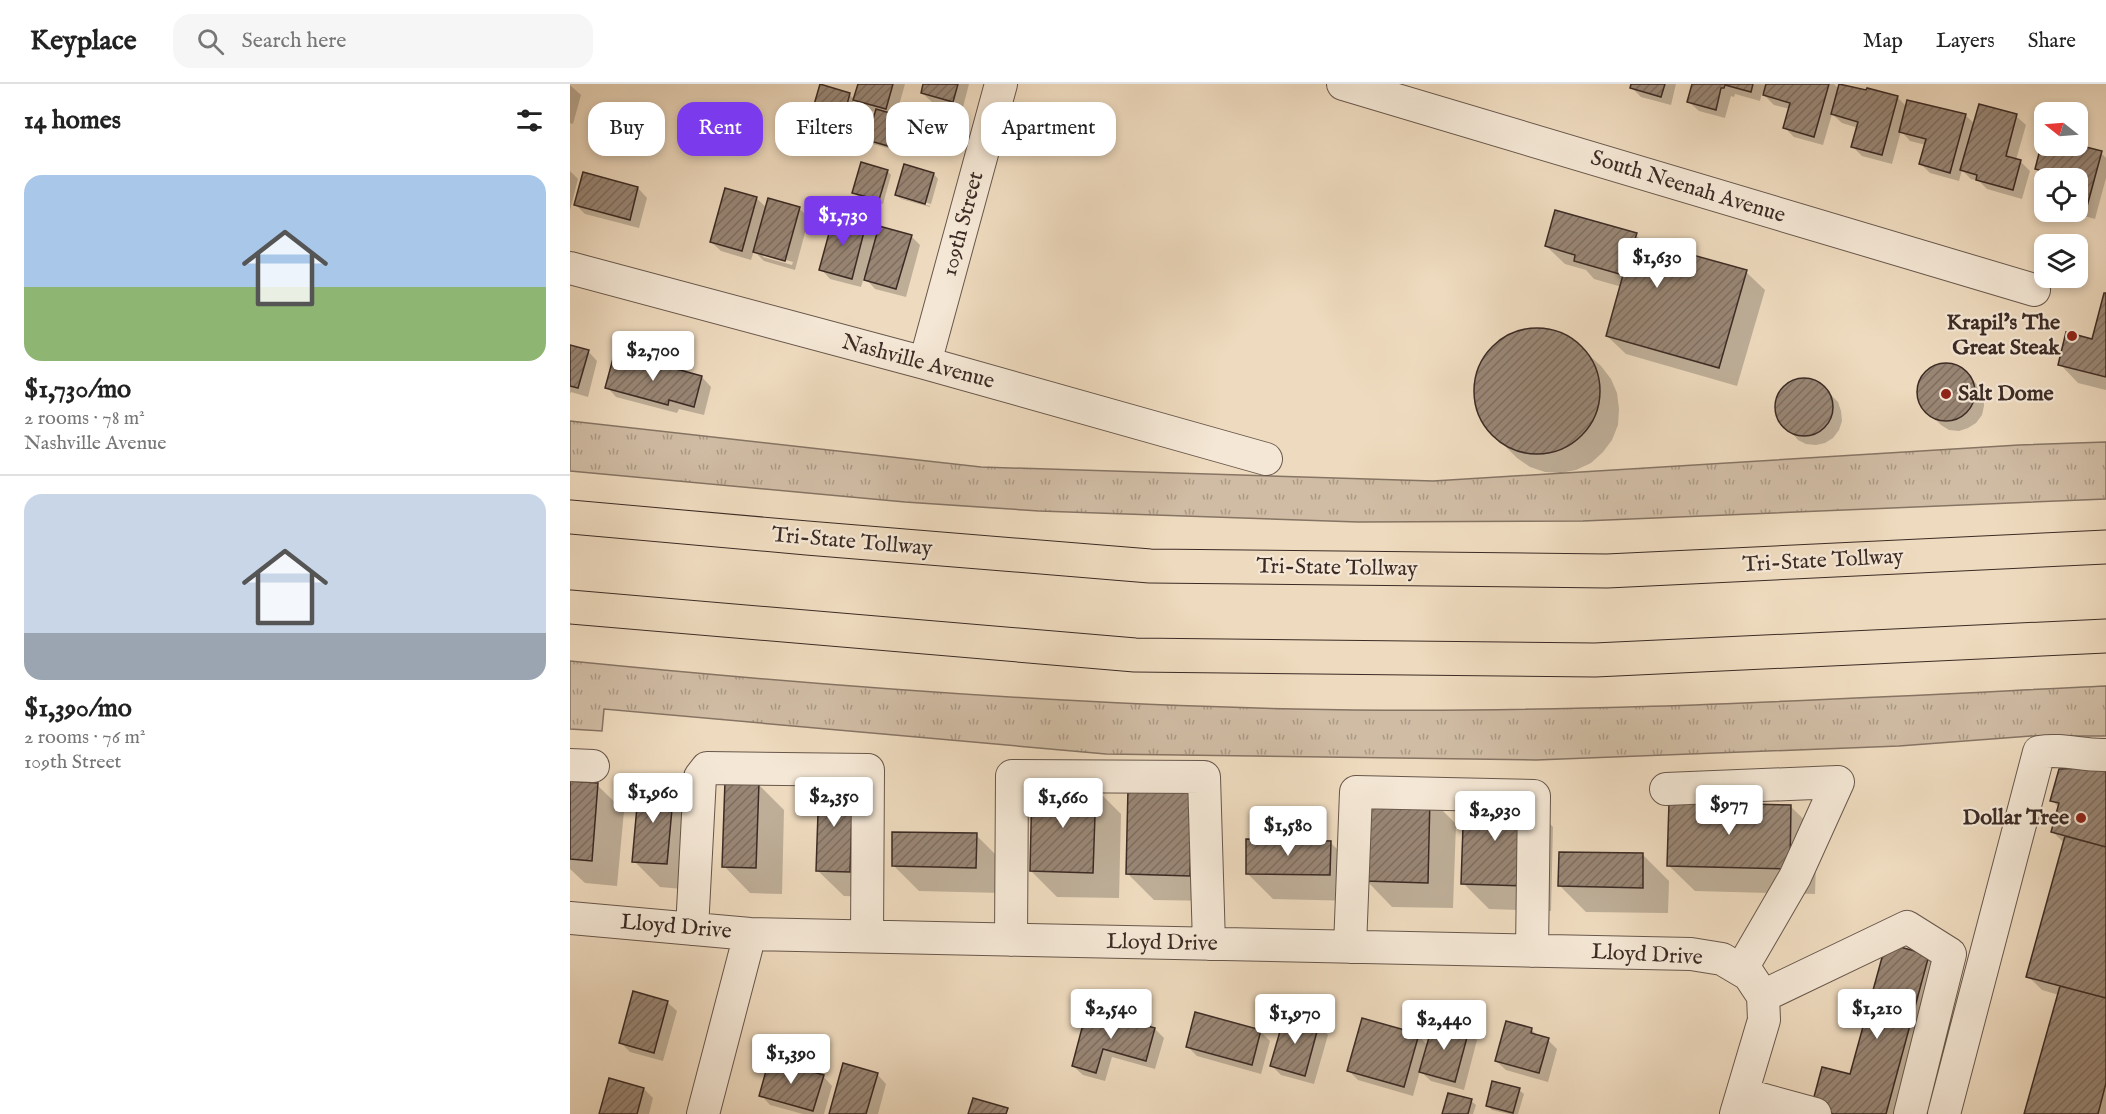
<!DOCTYPE html>
<html lang="en">
<head>
<meta charset="utf-8">
<style>
  body { margin:0; font-family:"IM FELL English",serif; background:#f6f6f6; color:#222; height:100vh; display:flex; flex-direction:column; font-size:22px; white-space:nowrap }
  * { box-sizing:border-box; margin:0 }
  p { font-size:20px; color:#767676 }
  .icon { flex:none; width:33px; height:33px; fill:none; stroke:currentColor; stroke-width:2; stroke-linecap:round; stroke-linejoin:round }
  .map { position:relative; flex:1; overflow:hidden }
  .side { display:flex; flex-direction:column; background:#fff; width:570px }
  .side>* { flex:none }
  .top-card { position:absolute; left:18px; top:18px; width:570px; height:54px; display:flex; gap:12px }
  .needle { width:39px; rotate:287deg }
  .tools { position:absolute; left:1464px; top:18px; display:grid; gap:12px }
  .tools a { display:grid; place-items:center; width:54px; height:54px; border-radius:12px; background:#fff; box-shadow:0 3px 9px #0003; font-size:30px }
  .price { position:absolute; translate:-50% -51px; padding:0 14px; border-radius:6px; background:#fff; color:#222; font-size:20px; line-height:39px; filter:drop-shadow(0 2px 3px #0008) }
  .price::after { content:''; position:absolute; left:50%; top:36px; width:18px; height:14px; margin-left:-9px; background:inherit; clip-path:polygon(0 0,100% 0,50% 100%) }
  .price.active { background:#7c3aed; color:#fff }
  ul { padding:0; list-style:none }
  li { display:grid; align-content:center; gap:12px; height:318px; padding:0 24px }
  li+li { border-top:2px solid #e0e0e0 }
  li span { display:grid; place-items:center; height:186px; border-radius:18px; color:#555 }
  li>.icon { margin-inline-start:auto }
  span .icon { width:108px; height:108px; fill:#fffc; stroke-width:1 }
  li b { font-size:26px }
  h2 { display:flex; justify-content:space-between; align-items:center; height:72px; padding:0 24px; font-size:26px }
  .tag { padding:0 21px; border-radius:18px; background:#fff; box-shadow:0 3px 9px #0003; font-size:21px; line-height:54px }
  .tag.active { background:#7c3aed; color:#fff }
  header { display:flex; align-items:center; gap:36px; box-sizing:border-box; height:84px; padding:0 30px; background:#fff; border-bottom:2px solid #e0e0e0 }
  header strong { font-size:28px }
  nav { display:flex; gap:33px; margin-inline-start:auto; font-size:21px }
  .search { width:420px; height:54px; background:#f6f6f6; display:flex; align-items:center; gap:15px; box-sizing:border-box; padding:0 21px; border-radius:18px; color:#767676; font-size:22px }
  main { display:flex; flex:1; min-height:0 }
  .map>svg:first-child { display:block }
</style>
</head>
<body>
<header>
<strong>Keyplace</strong>
<div class="search"><svg class="icon" aria-label="search" viewBox="0 0 24 24"><circle cx="10" cy="10" r="6"/><path d="M15 15l6 6"/></svg>Search here</div>
<nav><a>Map</a><a>Layers</a><a>Share</a></nav>
</header>
<main>
<section class="side">
<h2>14 homes<svg class="icon" aria-label="filters" viewBox="0 0 24 24"><path d="M4 7h16M4 17h16"/><circle cx="9" cy="7" r="2"/><circle cx="15" cy="17" r="2"/></svg></h2>
<ul>
<li><span style="background:linear-gradient(#a9c7e8 60%,#8fb573 0)"><svg class="icon" aria-label="home" viewBox="0 0 24 24"><path d="M3 11l9-7 9 7M6 9v11h12V9"/></svg></span><div><b>$1,730/mo</b><p>2 rooms · 78 m²</p><p>Nashville Avenue</p></div></li>
<li><span style="background:linear-gradient(#c9d6e8 75%,#9aa5b1 0)"><svg class="icon" aria-label="home" viewBox="0 0 24 24"><path d="M3 11l9-7 9 7M6 9v11h12V9"/></svg></span><div><b>$1,390/mo</b><p>2 rooms · 76 m²</p><p>109th Street</p></div></li>
</ul>
</section>
<div class="map">
<svg width="1536" height="1030" viewBox="0 0 1536 1030">
  <defs>
    <pattern id="grass-tufts" width="24" height="20" patternUnits="userSpaceOnUse" patternTransform="scale(1.5)"><rect width="24" height="20" fill="#d0bca4"/><path d="M3 7l-1-3M5 7V3M7 7l1-3M15 17l-1-3M17 17v-4M19 17l1-3" fill="none" stroke="#aa9985"/></pattern>
    <pattern id="building-hatch" width="6" height="6" patternUnits="userSpaceOnUse" patternTransform="scale(1.5)"><rect width="6" height="6" fill="#998675"/><path d="M-1 1l2-2M0 6l6-6M5 7l2-2" fill="none" stroke="#7e6e60"/></pattern>
  </defs>
  <rect width="100%" height="100%" fill="#eedabe"/>
  <filter id="stains"><feTurbulence type="fractalNoise" baseFrequency=".00333" numOctaves="4"/><feColorMatrix values="0 0 0 0 .2 0 0 0 0 .09 0 0 0 0 .02 0 0 0 .5 -.17"/></filter>
  <radialGradient id="worn" r=".72"><stop offset=".6" stop-color="#630" stop-opacity="0"/><stop offset="1" stop-color="#630" stop-opacity=".3"/></radialGradient>
  <path fill="url(#grass-tufts)" stroke="#867464" stroke-width="1.5" d="M0,337L411,383L863,397L1449,361L1536,358V415L1013,437L788,438L469,427L335,418L0,387Z
    M0,577C241,601 483,620 725,625C995,631 1266,615 1536,602V652H1461L1329,662L966,676L536,670L34,625L32,647L0,645Z"/>
  <path fill="#0003" fill-rule="evenodd" d="M289,0H335L326,32L333,34L337,39L329,67L303,60L299,56L306,28L294,25L285,16Z
    M355,0H399L392,27L362,18L352,9Z
    M1063,0H1106L1101,21L1071,13L1062,4Z
    M1124,0H1264L1269,5L1271,1L1328,14L1337,23L1395,31L1405,40L1446,32L1456,41L1446,76L1450,77L1460,87L1452,115L1417,105L1409,97L1401,95L1392,86L1389,97L1360,89L1351,80L1356,61L1340,57L1331,47L1322,80L1292,72L1283,63L1288,44L1272,39L1262,30L1253,61L1224,53L1215,44L1220,25L1204,21L1192,9L1190,17L1165,10L1164,13L1161,12L1155,34L1129,27L1119,18Z
    M0,1L11,11L3,40L0,39Z
    M279,10L284,15L276,43L247,35L243,31Z
    M1474,55V62H1500L1531,69L1536,74V94L1525,135L1499,128H1508V94H1478L1466,84Z
    M0,87L8,95L0,126Z
    M317,87L321,91L313,120L288,113L284,108Z
    M364,90L368,95L361,120L330,111V114L327,111Z
    M68,104L77,114L69,144L15,130L6,121Z
    M186,114L197,124H229L239,134L225,186L194,177L184,167L181,176L151,167L141,158ZM193,170L223,178L222,181L193,173Z
    M330,114L360,122V123L331,115Z
    M296,141L307,153L341,152L350,161L336,213L305,205L294,193L291,203L260,195L251,185Z
    M1066,151L1074,159L1176,188L1195,206L1167,302L1056,270L1037,252L1052,203L1024,195L1016,186L995,180L976,162Z
    M1536,211V306L1508,299L1490,280L1523,257Z
    M972,244L984,247L999,253L1031,282L1041,295L1047,309L1049,325L1048,341L1042,356L1033,368L1021,379L1006,386L991,389L975,388L960,383L947,374L928,355L911,334L907,322L906,296L916,272L935,254L959,245Z
    M0,260L3,263L18,267L27,277L18,313L1,308L0,310Z
    M1377,280L1394,286L1410,304L1414,312V322L1412,331L1406,339L1398,344L1389,347L1379,346L1371,341L1354,324L1350,316L1349,308L1354,291L1369,282Z
    M132,293L141,303L134,331L109,325L107,329L46,313L37,303Z
    M1234,295L1251,301L1268,318L1271,327L1272,337L1269,346L1263,354L1255,359L1246,361L1236,360L1228,356L1207,331L1206,322L1212,306L1226,296Z
    M1536,685V1030H1456L1489,911L1472,906L1458,892L1494,759L1483,748L1489,724L1482,716Z
    M0,698L27,701L54,727L47,802L15,799L0,785Z
    M188,700L214,726L212,810L180,809L154,782Z
    M282,703L306,813L274,812L247,786Z
    M525,704L551,730L549,814L487,813L461,787Z
    M103,705L129,731L123,806L90,803L64,777Z
    M622,707L645,817L584,816L558,790Z
    M860,714L886,740L883,824L822,823L796,796Z
    M957,717L983,743L981,827L919,825L893,799Z
    M1220,722L1247,748L1245,810L1125,807L1098,781Z
    M406,751L432,777V809L349,807L323,781Z
    M760,758L787,785L786,817L703,815L677,789Z
    M1073,771L1099,797L1098,829L1016,828L990,802Z
    M1358,873L1377,891L1339,1030H1250L1281,992Z
    M97,918L107,927L93,977L60,968L50,958Z
    M518,927L585,945L594,954L585,985L542,973L535,997L513,991L503,982Z
    M626,930L691,948L700,957L691,990L627,972L618,963Z
    M749,941L758,951L744,1000L711,991L702,982Z
    M961,945L969,953L978,956L987,965L978,998L936,986L926,977Z
    M898,947L907,956L894,1006L861,997L850,987L843,1012L788,996L779,987L848,951L858,962Z
    M307,990L316,1000L308,1030H261Z
    M253,992L262,1002L254,1030H233L200,1021L191,1011Z
    M74,1005L83,1014L79,1030H31Z
    M949,1006L954,1010L948,1030H939L922,1026L917,1021Z
    M901,1017L906,1021L903,1030H873Z"/>
  <path fill="url(#building-hatch)" stroke="#3c2b25" stroke-width="1.5" d="M250,0L280,9L272,40L241,31Z
    M288,0H323L316,25L283,16Z
    M353,0H388L383,18L351,9Z
    M1061,0H1095L1091,13L1060,4Z
    M1122,0H1183L1181,8L1155,1L1154,4H1151L1146,26L1117,18Z
    M1196,0H1259L1244,53L1213,44L1220,19L1193,11Z
    M1269,0L1296,6L1297,4L1328,12L1312,71L1281,63L1288,38L1261,30Z
    M1337,16L1396,30L1380,89L1349,80L1356,55L1329,48Z
    M1409,20L1447,30L1436,72L1451,76L1443,106L1406,96L1407,91L1390,86Z
    M306,25L334,33L325,64L297,56Z
    M1473,54L1474,62L1508,61L1532,67L1516,126L1508,124V94H1491V92L1465,85Z
    M291,78L318,86L309,116L282,109Z
    M334,80L364,89L355,120L325,111Z
    M13,88L68,103L60,136L4,121Z
    M155,104L187,113L172,167L140,158Z
    M198,114L230,123L215,177L183,168Z
    M985,126L1067,149L1065,155L1177,186L1149,284L1036,252L1053,191L1004,177L1005,171L975,162Z
    M264,131L296,140L282,195L249,186Z
    M309,142L342,151L326,205L294,196Z
    M1534,209H1536V293L1488,281L1496,248L1522,255Z
    M904 307a63 63 0 1 1 126 0a63 63 0 1 1-126 0Z
    M0,261L19,266L8,304L0,302Z
    M44,271L76,280L77,277L132,292L124,323L99,316L98,321L35,304Z
    M1347 308a29 29 0 1 1 58 0a29 29 0 1 1-58 0Z
    M1205 323a29 29 0 1 1 58 0a29 29 0 1 1-58 0Z
    M1536,683V763L1481,748L1489,719L1480,717L1489,685Z
    M0,697L28,699L22,777L0,775Z
    M155,697L189,698L186,784L152,783Z
    M69,700L104,703L97,780L62,778Z
    M249,700L283,702L280,788L246,787Z
    M462,701L526,702L523,789L460,787Z
    M558,704L622,706L620,792L556,790Z
    M797,710L860,712L858,799L794,797Z
    M894,714L958,715L955,802L891,800Z
    M1099,718L1221,721L1220,785L1097,782Z
    M322,748L407,749L406,784L322,782Z
    M1495,752L1536,763V914L1456,893Z
    M676,755L761,757L760,791L676,790Z
    M989,768L1073,769V804L988,802Z
    M1316,859L1359,871L1316,1030H1264L1241,1024L1252,983L1280,990Z
    M1490,902L1536,914V999L1528,1030H1454Z
    M63,907L98,917L84,969L49,959Z
    M517,925L585,944L576,977L533,965L526,989L502,982Z
    M625,928L691,946L682,981L616,963Z
    M715,930L749,940L735,992L700,982Z
    M792,934L849,950L834,1003L777,987Z
    M864,936L899,946L885,998L849,988Z
    M936,937L962,944L961,949L979,954L969,989L925,977Z
    M199,976L254,991L243,1027L189,1012Z
    M273,979L308,989L296,1030H259Z
    M39,994L74,1004L67,1030H29Z
    M922,997L950,1004L943,1029L916,1022Z
    M878,1009L902,1015L898,1030H872Z
    M403,1014L438,1024L436,1030H398Z"/>
  <g fill="none" stroke-linecap="round" stroke-linejoin="round">
    <defs>
      <path id="minor" d="M773,0L1464,206
        M0,184L355,279L696,375
        M355,279L431,0
        M0,681L23,682
        M1096,705L1268,698L1225,793L1171,886
        M0,834L180,850L1121,870L1152,875L1179,891L1193,912L1194,936L1166,1030
        M122,845L130,693L137,684L298,686L297,852
        M441,856L442,692L634,693L639,860
        M780,863L786,708L964,712L962,867
        M1193,912L1337,843L1380,870L1340,1030
        M1172,1010L1245,1030
        M133,1030L180,850
        M1374,1030L1469,668C1493,664 1512,672 1536,671"/>
      <path id="highway" d="M0,433L237,454L580,482L1037,487L1536,463
        M0,523L565,571L1025,576L1536,552"/>
    </defs>
    <use href="#minor" stroke="#68574b" stroke-width="34"/>
    <use href="#highway" stroke="#3c2b25" stroke-width="35"/>
    <use href="#minor" stroke="#f4e7d5" stroke-width="32"/>
    <use href="#highway" stroke="#eedabe" stroke-width="33"/>
  </g>
  <g fill="#8f2418" stroke="#f4e7d5" stroke-width="2">
    <circle cx="1502" cy="252" r="6"/>
    <circle cx="1376" cy="310" r="6"/>
    <circle cx="1511" cy="734" r="6"/>
  </g>
  <g text-anchor="middle" dominant-baseline="central" stroke-width="4.5" stroke-linejoin="round" paint-order="stroke">
    <g font-size="22" fill="#3c2b25" stroke="#f4e7d5">
      <text transform="translate(1118 103) rotate(17)">South Neenah Avenue</text>
      <text transform="translate(393 140) rotate(-75)">109th Street</text>
      <text transform="translate(348 278) rotate(15)">Nashville Avenue</text>
      <text transform="translate(282 458) rotate(5)">Tri-State Tollway</text>
      <text transform="translate(1253 477) rotate(-3)">Tri-State Tollway</text>
      <text transform="translate(767 484) rotate(1)">Tri-State Tollway</text>
      <text transform="translate(106 843) rotate(5)">Lloyd Drive</text>
      <text transform="translate(592 859) rotate(1)">Lloyd Drive</text>
      <text transform="translate(1077 871) rotate(3)">Lloyd Drive</text>
    </g>
    <g font-size="22" font-weight="bold" fill="#3c2b25" stroke="#f4e7d5" text-anchor="end">
      <text x="1490" y="239">Krapil's The<tspan x="1490" dy="25">Great Steak</tspan></text>
      <text x="1388" y="310" text-anchor="start">Salt Dome</text>
      <text x="1499" y="734">Dollar Tree</text>
    </g>
  </g>
  <rect width="100%" height="100%" filter="url(#stains)"/>
  <rect width="100%" height="100%" fill="url(#worn)"/>
</svg>
<div class="tools">
<a><svg class="needle" viewBox="-14 -14 28 28"><path d="M0-13l5 13h-10z" fill="#e53935"/><path d="M0 13l5-13h-10z" fill="#767676"/></svg></a>
<a><svg class="icon" aria-label="locate" viewBox="0 0 24 24"><circle cx="12" cy="12" r="6"/><path d="M12 2v4M12 18v4M2 12h4M18 12h4"/></svg></a>
<a><svg class="icon" aria-label="layers" viewBox="0 0 24 24"><path d="M12 4l9 5-9 5-9-5zM3 14l9 5 9-5"/></svg></a>
</div>
<b class="price active" style="left:273px;top:163px">$1,730</b>
<b class="price" style="left:1087px;top:205px">$1,630</b>
<b class="price" style="left:83px;top:298px">$2,700</b>
<b class="price" style="left:83px;top:740px">$1,960</b>
<b class="price" style="left:264px;top:744px">$2,350</b>
<b class="price" style="left:493px;top:745px">$1,660</b>
<b class="price" style="left:1159px;top:752px">$977</b>
<b class="price" style="left:925px;top:758px">$2,930</b>
<b class="price" style="left:718px;top:773px">$1,580</b>
<b class="price" style="left:541px;top:956px">$2,540</b>
<b class="price" style="left:1307px;top:956px">$1,210</b>
<b class="price" style="left:725px;top:961px">$1,970</b>
<b class="price" style="left:874px;top:967px">$2,440</b>
<b class="price" style="left:221px;top:1001px">$1,390</b>
<div class="top-card">
<a class="tag">Buy</a>
<a class="tag active">Rent</a>
<a class="tag">Filters</a>
<a class="tag">New</a>
<a class="tag">Apartment</a>
</div>
</div>
</main>
</body>
</html>
